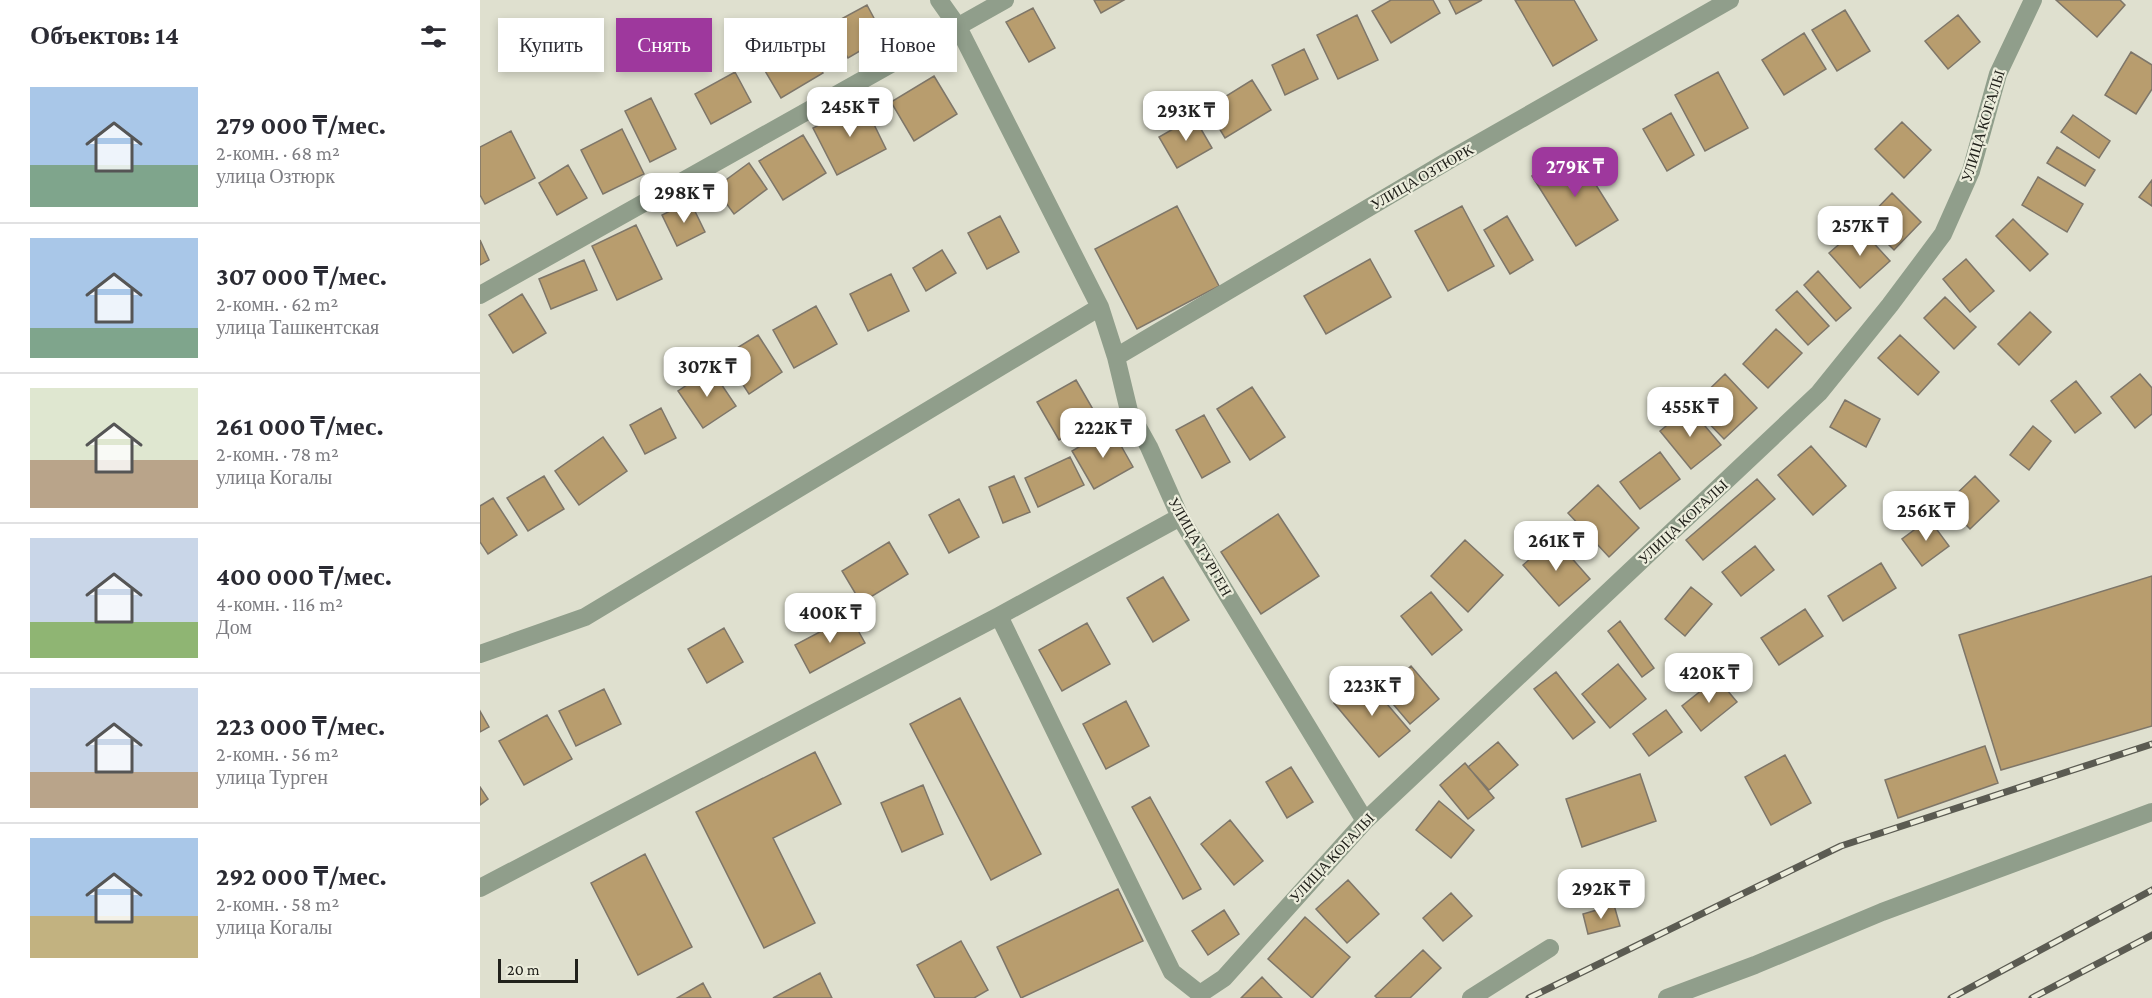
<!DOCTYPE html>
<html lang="ru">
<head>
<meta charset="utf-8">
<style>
  body { margin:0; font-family:"Crimson Pro",serif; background:#f2f2f3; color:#2b2b33; height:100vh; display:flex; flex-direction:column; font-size:22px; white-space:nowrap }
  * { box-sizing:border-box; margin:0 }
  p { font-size:20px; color:#7c7c81 }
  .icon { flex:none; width:33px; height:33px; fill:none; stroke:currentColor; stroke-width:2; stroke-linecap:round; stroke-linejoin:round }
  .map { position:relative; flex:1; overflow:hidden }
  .drawer { display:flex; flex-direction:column; background:#fff; width:480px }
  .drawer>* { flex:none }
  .banner { position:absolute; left:18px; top:18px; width:570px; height:54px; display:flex; gap:12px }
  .scale { position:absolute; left:18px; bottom:15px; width:80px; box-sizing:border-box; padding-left:6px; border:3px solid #21211b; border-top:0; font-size:16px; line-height:21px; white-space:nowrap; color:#21211b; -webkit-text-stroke:4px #eceddc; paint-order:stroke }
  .price { position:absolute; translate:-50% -51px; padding:0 14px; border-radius:12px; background:#fff; color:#222; font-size:20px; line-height:39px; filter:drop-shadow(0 2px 3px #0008) }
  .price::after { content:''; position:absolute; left:50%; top:36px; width:18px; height:14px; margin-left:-9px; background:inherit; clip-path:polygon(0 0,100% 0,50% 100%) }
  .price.selected { background:#9e389d; color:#fff }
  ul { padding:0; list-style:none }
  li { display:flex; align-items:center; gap:18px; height:150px; padding:0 30px }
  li+li { border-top:2px solid #e1e1e2 }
  li span { display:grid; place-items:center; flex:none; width:168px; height:120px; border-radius:0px; color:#555 }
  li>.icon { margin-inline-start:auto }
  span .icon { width:72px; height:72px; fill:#fffc; stroke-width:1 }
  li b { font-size:26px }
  h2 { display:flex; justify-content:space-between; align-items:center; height:72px; padding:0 30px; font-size:26px }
  .tag { padding:0 21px; border-radius:0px; background:#fff; box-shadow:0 3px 9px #0003; font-size:21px; line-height:54px }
  .tag.selected { background:#9e389d; color:#fff }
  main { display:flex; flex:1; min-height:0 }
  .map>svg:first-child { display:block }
</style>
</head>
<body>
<main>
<section class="drawer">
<h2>Объектов: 14<svg class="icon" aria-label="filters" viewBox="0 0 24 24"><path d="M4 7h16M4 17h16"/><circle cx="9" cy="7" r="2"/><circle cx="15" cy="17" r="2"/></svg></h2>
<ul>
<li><span style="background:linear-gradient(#a9c7e8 65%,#7fa58c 0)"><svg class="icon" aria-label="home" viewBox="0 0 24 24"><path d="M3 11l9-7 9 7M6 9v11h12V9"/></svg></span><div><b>279 000 ₸/мес.</b><p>2-комн. · 68 m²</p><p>улица Озтюрк</p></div></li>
<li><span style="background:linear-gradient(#a9c7e8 75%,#7fa58c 0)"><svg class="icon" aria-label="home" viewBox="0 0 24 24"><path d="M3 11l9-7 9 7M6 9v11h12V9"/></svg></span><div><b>307 000 ₸/мес.</b><p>2-комн. · 62 m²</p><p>улица Ташкентская</p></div></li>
<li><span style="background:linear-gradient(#dfe7d0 60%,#b9a48a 0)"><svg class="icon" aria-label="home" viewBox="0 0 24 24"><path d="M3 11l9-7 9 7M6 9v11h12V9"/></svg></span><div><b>261 000 ₸/мес.</b><p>2-комн. · 78 m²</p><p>улица Когалы</p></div></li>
<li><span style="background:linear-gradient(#c9d6e8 70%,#8fb573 0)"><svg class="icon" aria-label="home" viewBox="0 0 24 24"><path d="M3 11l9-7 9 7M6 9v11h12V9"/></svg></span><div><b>400 000 ₸/мес.</b><p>4-комн. · 116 m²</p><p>Дом</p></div></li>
<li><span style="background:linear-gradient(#c9d6e8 70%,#b9a48a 0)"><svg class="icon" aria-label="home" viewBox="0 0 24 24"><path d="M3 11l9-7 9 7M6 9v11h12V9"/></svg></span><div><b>223 000 ₸/мес.</b><p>2-комн. · 56 m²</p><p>улица Турген</p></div></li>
<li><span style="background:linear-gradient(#a9c7e8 65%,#c2b280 0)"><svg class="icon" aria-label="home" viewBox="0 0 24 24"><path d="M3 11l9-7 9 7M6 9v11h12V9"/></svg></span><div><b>292 000 ₸/мес.</b><p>2-комн. · 58 m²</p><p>улица Когалы</p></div></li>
</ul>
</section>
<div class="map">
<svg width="1672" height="998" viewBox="0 0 1672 998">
  <rect width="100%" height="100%" fill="#dfe0cf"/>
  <path fill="#b89d6e" stroke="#7e7669" stroke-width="1.5" d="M614,0H644L621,13Z
    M911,0H953L960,13L911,43L892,11Z
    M969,0H1002L976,14Z
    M1035,0H1094L1117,40L1073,66Z
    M1576,0H1640L1645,5L1617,37Z
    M387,5L404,37L368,58L350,25Z
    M553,8L575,48L549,62L526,22Z
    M1365,10L1390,51L1357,71L1332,30Z
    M877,15L898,60L858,79L837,35Z
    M1478,15L1500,42L1468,69L1445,41Z
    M317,30L343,73L301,98L275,54Z
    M1324,33L1346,69L1304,95L1282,60Z
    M824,49L838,79L805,95L792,65Z
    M1651,52L1672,65V89L1656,114L1625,95Z
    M255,72L271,102L231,124L215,94Z
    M1238,72L1268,128L1225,151L1195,95Z
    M454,76L477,114L434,141L411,102Z
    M772,80L791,110L745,138L727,108Z
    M171,98L196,149L170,162L145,111Z
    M383,102L406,149L357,175L333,128Z
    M1191,113L1214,155L1187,171L1163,129Z
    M1593,115L1630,141L1619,158L1581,132Z
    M714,117L732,148L697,168L679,137Z
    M1422,122L1451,150L1424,178L1395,149Z
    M142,129L164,174L123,194L101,150Z
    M31,131L55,178L5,204L0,195V147Z
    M323,135L346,173L303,200L279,161Z
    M1577,147L1615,170L1605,186L1567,163Z
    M1094,150L1138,220L1096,246L1052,176Z
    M269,163L287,189L254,214L235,188Z
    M88,165L107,198L77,215L59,183Z
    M1558,177L1603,204L1587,232L1542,205Z
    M1672,180V206L1659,197Z
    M1412,193L1441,222L1414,250L1385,221Z
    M210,201L225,232L197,246L182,215Z
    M697,206L739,286L657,329L615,249Z
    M982,206L1014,266L968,291L935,231Z
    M520,216L539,252L507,269L488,233Z
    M1027,216L1053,260L1030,274L1004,230Z
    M1533,219L1568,254L1550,271L1516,236Z
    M156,225L182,279L137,300L112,246Z
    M1379,227L1410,261L1380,288L1349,253Z
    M0,240L9,260L0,265Z
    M462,250L476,273L446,291L433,268Z
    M890,259L911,297L846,334L824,296Z
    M1486,259L1514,291L1490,312L1463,279Z
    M104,260L117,290L71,309L59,279Z
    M1338,271L1371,308L1356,321L1324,285Z
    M411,274L429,311L388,331L370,294Z
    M1317,291L1349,326L1328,345L1296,310Z
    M42,294L66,333L33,353L9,315Z
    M1465,297L1496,327L1474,349L1444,318Z
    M336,306L357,344L314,368L293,330Z
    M1550,312L1571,332L1539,365L1518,344Z
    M1296,329L1322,353L1288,388L1263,364Z
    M278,335L302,372L269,394L244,356Z
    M1420,335L1459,372L1438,395L1398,358Z
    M231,369L256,406L223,428L198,391Z
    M1245,374L1277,408L1244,439L1212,406Z
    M1660,374L1672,388V414L1655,428L1631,397Z
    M596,380L618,418L579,440L557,402Z
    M1596,381L1621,413L1595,433L1571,401Z
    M772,387L805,437L770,460L737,409Z
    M1365,400L1400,419L1386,447L1350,427Z
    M1209,407L1241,445L1211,469L1180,431Z
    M181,408L196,438L165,454L150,425Z
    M724,415L750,462L722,478L696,430Z
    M1553,426L1571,441L1549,470L1530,455Z
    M631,428L653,467L614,489L592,451Z
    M123,437L147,471L99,505L75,471Z
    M1331,446L1366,486L1333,515L1298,475Z
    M1180,452L1200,479L1160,509L1140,482Z
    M590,457L604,485L558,507L545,478Z
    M64,476L84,509L48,531L27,498Z
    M534,476L550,512L523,523L509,487Z
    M1495,476L1519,501L1490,529L1466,504Z
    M1277,479L1295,499L1223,560L1206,540Z
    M1118,485L1159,528L1129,557L1088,513Z
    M13,498L37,535L8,554L0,542V506Z
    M479,499L499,537L469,553L449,515Z
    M798,514L839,576L781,614L741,552Z
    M1449,519L1469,546L1442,566L1422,539Z
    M1074,538L1110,579L1079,606L1043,565Z
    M985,540L1023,575L988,612L951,576Z
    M409,542L428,574L381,603L362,571Z
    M1275,546L1294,570L1261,596L1242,572Z
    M1401,563L1416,588L1363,621L1348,596Z
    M1672,576V726L1521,770L1479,635Z
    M683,577L709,620L673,642L647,598Z
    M1211,587L1232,604L1205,636L1185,619Z
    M951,592L982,630L952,655L921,616Z
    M1325,609L1343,636L1299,665L1281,638Z
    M370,616L385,643L330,673L315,645Z
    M1140,621L1174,668L1162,677L1128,631Z
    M607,623L630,664L582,691L559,650Z
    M244,628L263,662L227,683L208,649Z
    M1138,664L1166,699L1130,728L1102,694Z
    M931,666L959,699L930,724L902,691Z
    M1076,672L1115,722L1093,739L1054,689Z
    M884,677L930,731L899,757L854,703Z
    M1237,678L1257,702L1221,731L1202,706Z
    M124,689L141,724L96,746L79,711Z
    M480,698L561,854L511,880L430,724Z
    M646,701L669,746L626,769L603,724Z
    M1186,710L1202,732L1169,756L1153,734Z
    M0,711L9,727L0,732Z
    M67,715L92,759L44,785L19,741Z
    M1018,742L1038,765L1009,790L988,767Z
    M1505,746L1518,783L1418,818L1405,780Z
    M335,752L361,804L293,838L335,923L284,948L216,812Z
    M1305,755L1331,803L1291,825L1265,777Z
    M985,763L1014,798L988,819L960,785Z
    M811,767L833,802L807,818L786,782Z
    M1160,774L1176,821L1102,847L1086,799Z
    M443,785L463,834L422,852L401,803Z
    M0,787L8,799L0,805Z
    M670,797L721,889L703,899L652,807Z
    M959,801L994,830L971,858L936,830Z
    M750,820L783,861L754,885L721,844Z
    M165,854L212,947L158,975L111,883Z
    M868,880L899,914L867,943L836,909Z
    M638,889L663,941L541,998L517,947Z
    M971,893L992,916L963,941L943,918Z
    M1134,905L1140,926L1108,934L1103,914Z
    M744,910L759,934L728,955L712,931Z
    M825,917L870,957L832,998L788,959Z
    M481,941L508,990L494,998H455L437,965Z
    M943,950L961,968L930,998H897L895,996Z
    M340,973L352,998H293Z
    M782,977L802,998H761Z
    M223,983L231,998H197Z"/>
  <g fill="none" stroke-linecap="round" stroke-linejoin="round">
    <path stroke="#909e8b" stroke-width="18" d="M459,0L478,27L620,307L636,357L649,411L669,447L700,517L885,821
      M0,295L525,0
      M636,357L971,159L1250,0
      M519,616L692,972L720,994
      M0,654L105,617L620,307
      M0,888L519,616L700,517
      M720,994L744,978L885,821L1339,393L1410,305L1463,234L1491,171L1518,74L1553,0
      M991,998L1070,948
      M1187,998L1275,965L1402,912L1672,812"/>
    <defs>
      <path id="rail" d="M1049,998L1361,846L1672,744
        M1471,998L1672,890
        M1552,998L1672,935"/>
    </defs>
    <use href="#rail" stroke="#5b5b52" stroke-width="7"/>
    <use href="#rail" stroke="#eceddc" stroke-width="4.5" stroke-dasharray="14" stroke-linecap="butt"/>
  </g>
  <g text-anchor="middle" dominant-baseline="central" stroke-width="4.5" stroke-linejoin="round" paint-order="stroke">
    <g font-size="15" fill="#21211b" stroke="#eceddc">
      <text transform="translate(1503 126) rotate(-73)">УЛИЦА КОГАЛЫ</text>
      <text transform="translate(942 177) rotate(-30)">УЛИЦА ОЗТЮРК</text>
      <text transform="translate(1203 522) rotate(-43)">УЛИЦА КОГАЛЫ</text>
      <text transform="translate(720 547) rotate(60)">УЛИЦА ТУРГЕН</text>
      <text transform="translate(852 858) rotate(-47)">УЛИЦА КОГАЛЫ</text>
    </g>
  </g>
</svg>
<div class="scale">20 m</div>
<b class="price" style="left:370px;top:138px">245K ₸</b>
<b class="price" style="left:706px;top:142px">293K ₸</b>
<b class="price selected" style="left:1095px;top:198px">279K ₸</b>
<b class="price" style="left:204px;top:224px">298K ₸</b>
<b class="price" style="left:1380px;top:257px">257K ₸</b>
<b class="price" style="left:227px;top:398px">307K ₸</b>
<b class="price" style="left:1210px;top:438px">455K ₸</b>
<b class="price" style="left:623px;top:459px">222K ₸</b>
<b class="price" style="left:1446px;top:542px">256K ₸</b>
<b class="price" style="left:1076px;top:572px">261K ₸</b>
<b class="price" style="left:350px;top:644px">400K ₸</b>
<b class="price" style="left:1229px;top:704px">420K ₸</b>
<b class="price" style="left:892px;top:717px">223K ₸</b>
<b class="price" style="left:1121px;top:920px">292K ₸</b>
<div class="banner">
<a class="tag">Купить</a>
<a class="tag selected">Снять</a>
<a class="tag">Фильтры</a>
<a class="tag">Новое</a>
</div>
</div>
</main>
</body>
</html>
